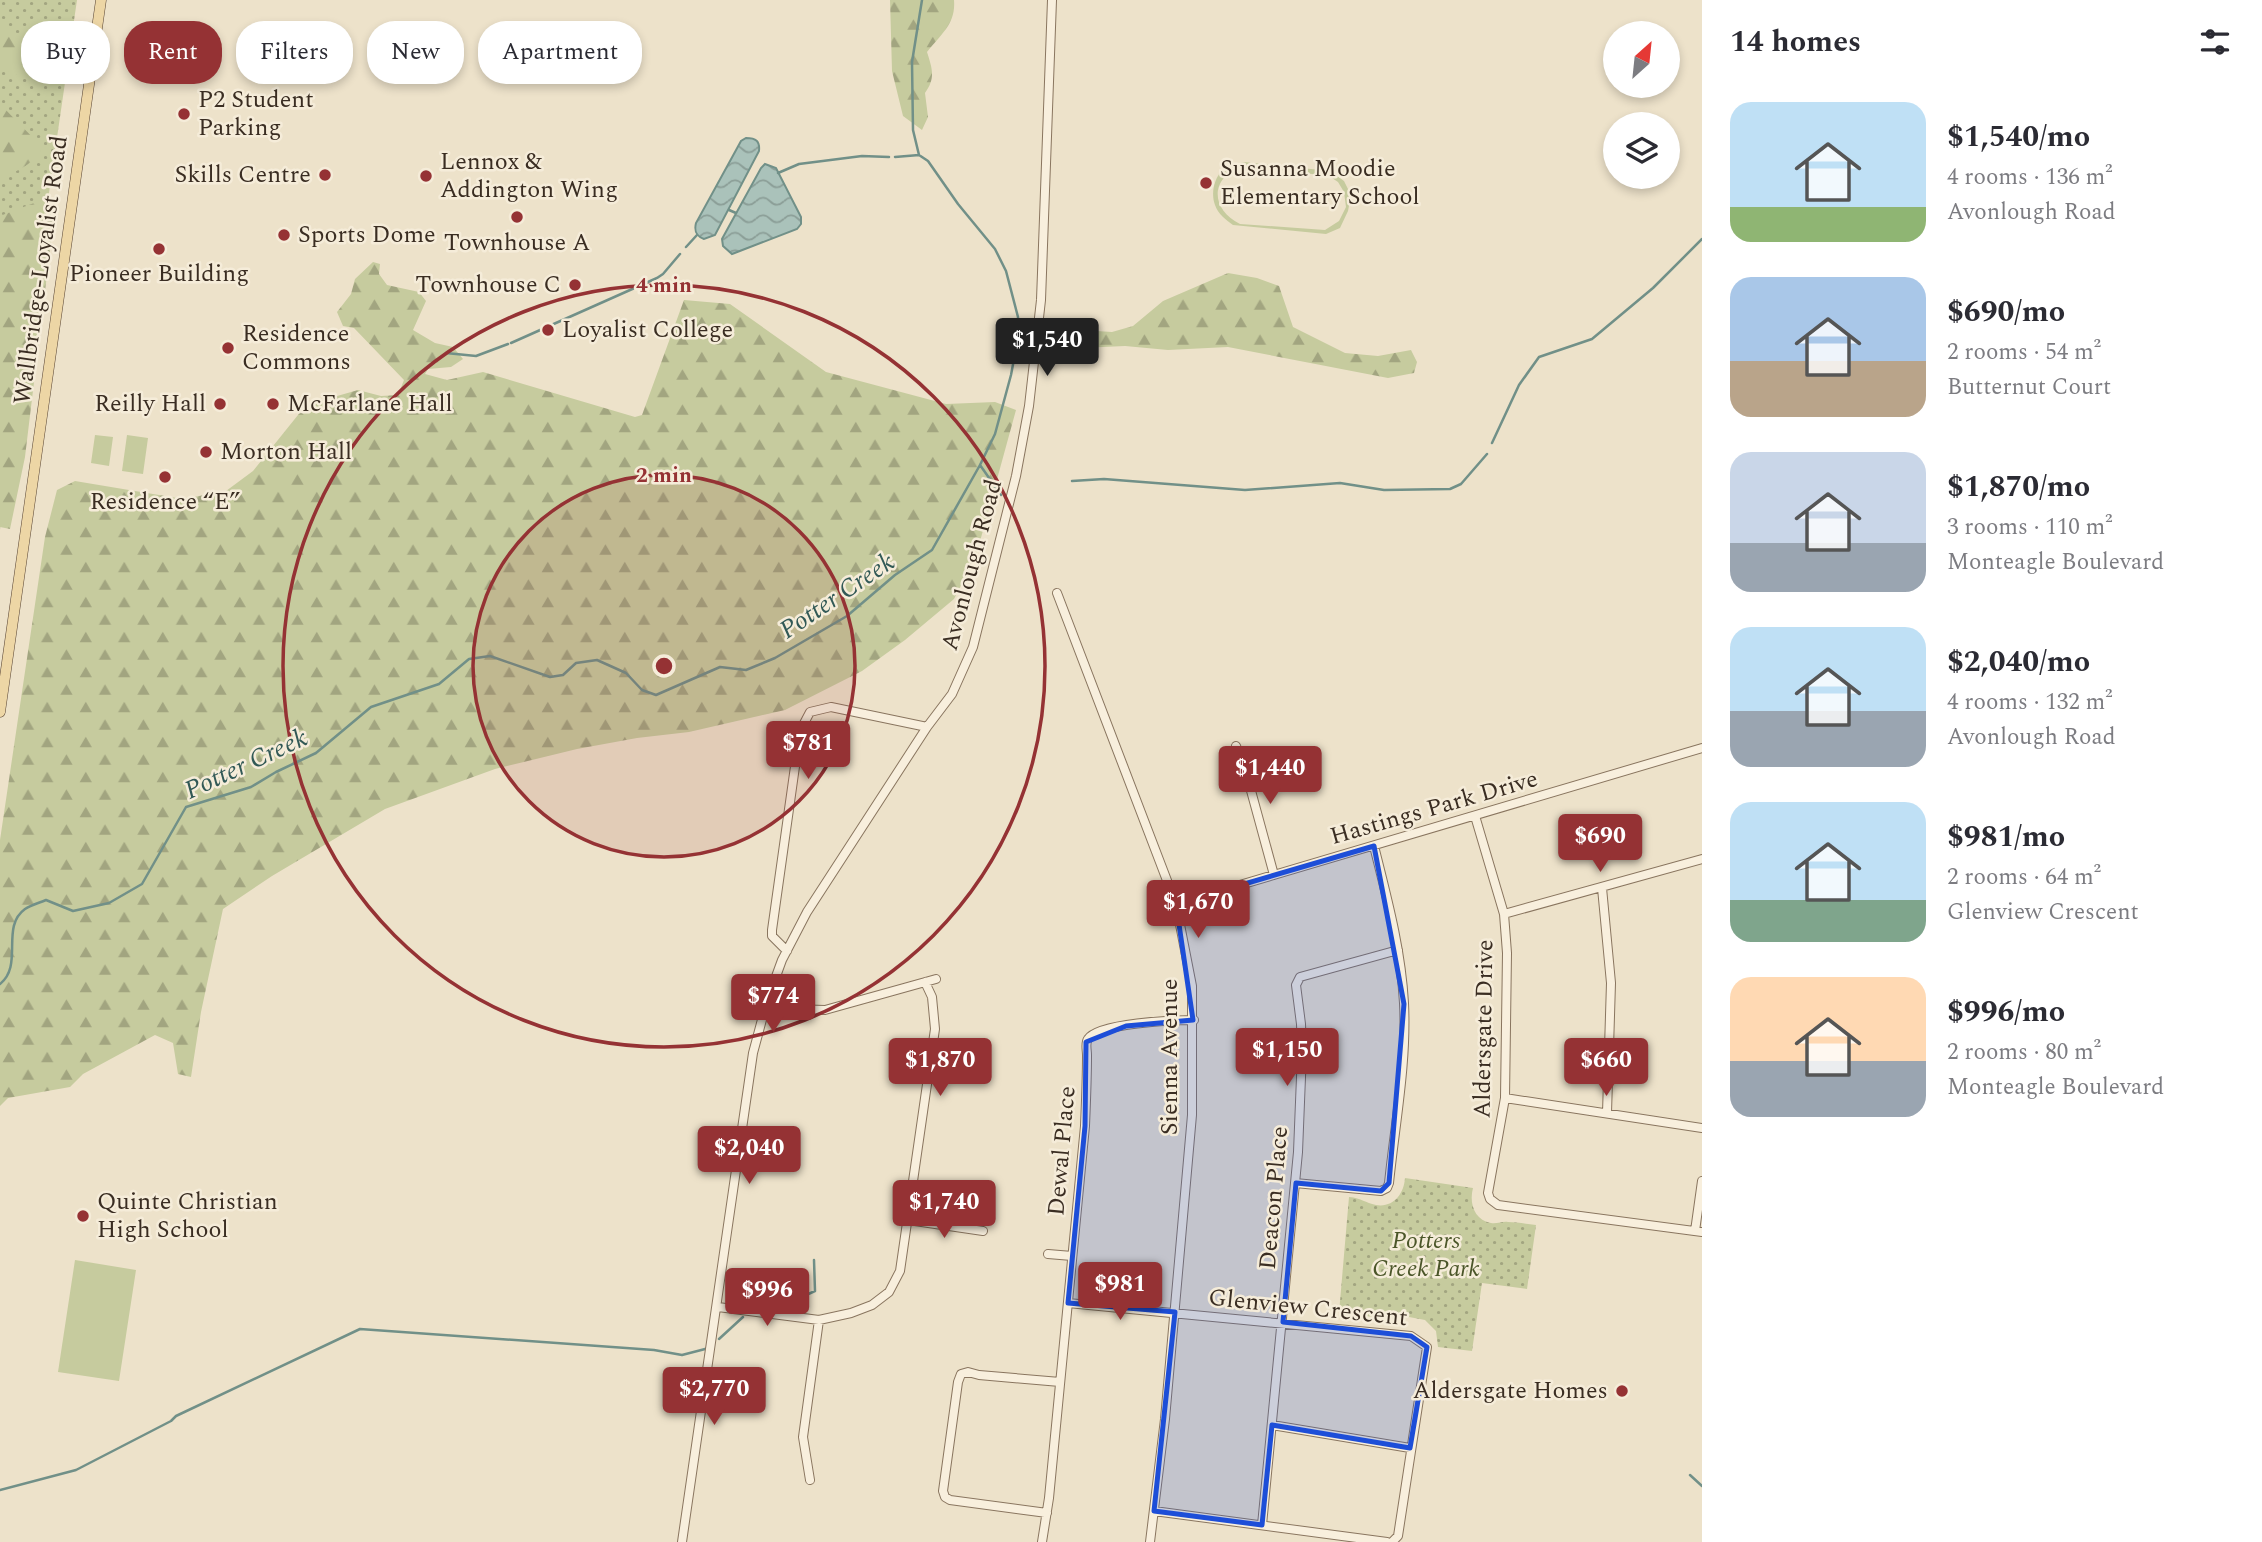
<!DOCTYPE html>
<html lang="en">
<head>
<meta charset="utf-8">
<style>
  body { margin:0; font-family:Spectral,serif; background:#f7f7f7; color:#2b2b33; height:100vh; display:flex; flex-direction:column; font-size:26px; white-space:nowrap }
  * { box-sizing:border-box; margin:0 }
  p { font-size:23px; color:#7c7c81 }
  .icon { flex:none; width:38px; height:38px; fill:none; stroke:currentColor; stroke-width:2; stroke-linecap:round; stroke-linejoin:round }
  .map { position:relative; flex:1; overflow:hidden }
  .panel { display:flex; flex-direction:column; background:#fff; width:560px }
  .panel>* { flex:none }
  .hud { position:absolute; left:21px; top:21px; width:665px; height:63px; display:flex; gap:14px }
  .needle { width:46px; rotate:27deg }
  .fabs { position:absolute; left:1603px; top:21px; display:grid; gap:14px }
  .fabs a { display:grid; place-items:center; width:77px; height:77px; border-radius:50%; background:#fff; box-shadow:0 4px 10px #0003; font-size:35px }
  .price { position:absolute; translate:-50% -60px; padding:0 16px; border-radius:7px; background:#953234; color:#fff; font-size:23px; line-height:46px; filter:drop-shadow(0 2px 4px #0008) }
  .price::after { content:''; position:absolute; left:50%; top:42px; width:21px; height:16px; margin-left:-10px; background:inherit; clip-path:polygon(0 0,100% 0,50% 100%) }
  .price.current { background:#222; color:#fff }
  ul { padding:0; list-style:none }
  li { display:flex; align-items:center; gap:21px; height:175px; padding:0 28px }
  li span { display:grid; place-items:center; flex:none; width:196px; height:140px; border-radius:21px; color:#555 }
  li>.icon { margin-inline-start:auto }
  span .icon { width:84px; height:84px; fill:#fffc; stroke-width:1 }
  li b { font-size:30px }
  h2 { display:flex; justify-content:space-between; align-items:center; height:84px; padding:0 28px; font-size:30px }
  .tag { padding:0 24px; border-radius:28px; background:#fff; box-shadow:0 4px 10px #0003; font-size:24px; line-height:63px }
  .tag.current { background:#953234; color:#fff }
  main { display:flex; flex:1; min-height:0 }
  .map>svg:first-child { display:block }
</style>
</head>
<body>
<main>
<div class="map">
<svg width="1702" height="1542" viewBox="0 0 1702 1542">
  <defs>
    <pattern id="green-dots" width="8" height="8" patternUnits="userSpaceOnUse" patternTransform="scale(1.75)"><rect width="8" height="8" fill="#c6cb9e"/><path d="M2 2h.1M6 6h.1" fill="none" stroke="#a2a580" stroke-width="1.8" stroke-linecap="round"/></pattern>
    <pattern id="forest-firs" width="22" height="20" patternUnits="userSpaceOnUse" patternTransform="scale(1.75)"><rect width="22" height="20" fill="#c6cb9e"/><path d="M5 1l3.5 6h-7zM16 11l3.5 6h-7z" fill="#a2a580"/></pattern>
    <pattern id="water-waves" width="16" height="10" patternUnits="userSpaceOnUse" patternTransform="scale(1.75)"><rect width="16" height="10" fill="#aac2ba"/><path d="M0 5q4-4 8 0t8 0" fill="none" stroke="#8b9e97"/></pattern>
  </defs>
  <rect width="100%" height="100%" fill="#ede2ca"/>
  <path fill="url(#green-dots)" d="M0,0H77L0,530Z
    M1405,1178L1473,1188C1469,1203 1474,1220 1491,1223C1497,1224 1503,1221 1508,1222C1517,1222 1527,1224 1536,1225L1527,1289L1482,1283L1472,1351L1438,1347L1436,1331L1425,1320L1409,1317L1402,1320L1339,1313L1349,1197C1362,1198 1365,1203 1376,1205C1393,1208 1404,1194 1405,1178Z"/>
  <path fill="url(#forest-firs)" d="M890,0H954C956,24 941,34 927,52C932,68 936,78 925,93L928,117L922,130L903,116L892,71Z
    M0,21L64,76L63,82L59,85L31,81L0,68Z
    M0,104L42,147C38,163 13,172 0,180Z
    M34,203L55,208L25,457L10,529L0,527V216Z
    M373,262L380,264L379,274L387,285L419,292L426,301L413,330L435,343L453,347L463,359L451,367L428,369L425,374L447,380L483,372L635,417L642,415L684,300L730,304L826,372L946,404L995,402L1016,410L976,556L954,599L905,640L862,671L785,710L689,732L637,738L577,749L495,769L385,809L272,876L223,909L201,1012L191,1077L178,1074L173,1043L155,1035L83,1074L70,1087L8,1098L0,1106V840L45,537L57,490L75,481L183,499L226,491L253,471L306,405L358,390L381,396L398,395L404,380L354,328L343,326L337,312L351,294L355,279Z
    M1228,273L1257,278L1279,286L1293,327L1345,353L1378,356L1411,350L1417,362L1414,373L1388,378L1228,347L1168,350L1125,346L1081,348L1061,335L1066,329L1112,332L1133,326L1163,301Z"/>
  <path fill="#c6cb9e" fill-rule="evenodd" d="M1244,162L1330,171L1344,181L1351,195L1348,211L1340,228L1326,234L1233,225C1226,220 1218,214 1215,205C1210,192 1215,173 1228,166C1232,164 1239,163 1244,162ZM1245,166L1329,176L1338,182L1344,192L1346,207L1339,221L1325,230L1240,224C1209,209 1210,175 1245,166Z
    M95,435L113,437L109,466L91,463Z
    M127,435L148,438L143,474L122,471Z
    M75,1260L136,1270L119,1381L58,1372Z"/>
  <path fill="url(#water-waves)" stroke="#719088" stroke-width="2" d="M746,138C756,138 760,141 759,151L715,235L704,239C696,236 694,231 696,223L741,141Z
    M765,164L776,168L801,217V224L797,229L732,254L723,246L722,239L761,168Z"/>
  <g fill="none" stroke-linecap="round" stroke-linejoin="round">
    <path stroke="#719088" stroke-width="2.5" d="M895,157L919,155
      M778,173L799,164L862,156L889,157
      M729,210L736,213
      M686,247L697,235
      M511,343L657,278L663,274L680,254
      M446,353L476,356L508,344
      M1492,443L1519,385L1539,357L1592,339L1653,288L1702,239
      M980,465L1001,495
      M1072,481L1104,479L1245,490L1340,483L1384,490L1450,489L1461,484L1487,454
      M0,984C24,965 0,927 25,909C31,905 39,903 46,900L73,911L109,903L142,884L186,807L251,787L276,772L316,753L371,707L439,684L469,659L490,656L550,677L563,675L576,663L597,660L626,673L642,690L656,695L720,667L746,670L775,658L847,616L895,575L932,550L980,465L995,434L1011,375L1018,338V317L1006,271L995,249L958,204L928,161L919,155L913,130L912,62L922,0
      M753,1308L793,1301L815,1291L814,1260
      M719,1339L743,1317
      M1690,1475L1702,1486
      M0,1490L76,1470L171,1421L176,1416L360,1329L654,1350L682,1355L709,1348"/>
    <defs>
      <path id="minor" d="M1057,593L1176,904L1192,986V1115L1165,1419L1150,1542
        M1236,746L1247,776L1274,875
        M1247,776L1289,764
        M1475,816L1504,914L1507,953L1505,1098L1488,1193L1490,1199L1498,1205L1702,1232
        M1602,888L1611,983L1607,1113
        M1176,904L1702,748
        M1504,914L1702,859
        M787,951L772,936V930L800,731L810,712L831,707L927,727
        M767,1001L792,1009L825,1010L936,979
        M1505,1098L1702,1128
        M1295,1183L1381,1191L1387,1188L1389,1183C1395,1124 1407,1063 1404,1003C1401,949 1387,898 1374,846
        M908,1220L983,1231
        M1695,1231L1702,1181
        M1048,1254L1072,1256
        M1068,1303L1411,1336L1427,1347L1398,1536L1392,1542
        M718,1307L819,1320L851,1313L872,1305L889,1292L900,1271L935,1029L932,997L925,982
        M1272,1425L1410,1448
        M810,1480L803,1437L819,1320
        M1154,1511L1387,1542
        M1047,1513L950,1500L945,1497L943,1491L958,1382L961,1374L968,1372L979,1375L1060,1382
        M1262,1525L1298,1152L1302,1052L1301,1024L1296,985L1300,977L1398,950
        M682,1542L753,1053L767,1001L782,960L807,912L927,727L952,694L973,647L1016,476L1029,406L1041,300L1052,0
        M1042,1542L1049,1498L1085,1126C1086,1102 1087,1079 1087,1055C1087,1050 1085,1043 1088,1039C1098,1023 1174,1020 1194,1020"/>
      <path id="major" d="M0,712L101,0"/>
    </defs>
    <use href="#minor" stroke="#89755f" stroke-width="10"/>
    <use href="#major" stroke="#574333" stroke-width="11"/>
    <use href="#minor" stroke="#f8efdd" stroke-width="8"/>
    <use href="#major" stroke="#edd6a5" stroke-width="10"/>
  </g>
  <path fill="#1d4ed8" fill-opacity="0.2" stroke="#1d4ed8" stroke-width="5" stroke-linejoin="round" d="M1374,846L1404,1004L1389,1183L1381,1191L1296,1183L1283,1322L1411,1336L1427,1347L1410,1448L1272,1425L1262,1525L1154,1511L1175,1312L1068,1303L1085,1126L1086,1042L1126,1026L1193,1020L1176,904Z"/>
  <circle cx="664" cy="666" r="191" fill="#953234" fill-opacity=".12"/>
  <g fill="none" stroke="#953234" stroke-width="3.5">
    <circle cx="664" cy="666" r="191"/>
    <circle cx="664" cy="666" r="381"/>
  </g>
  <g fill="#953234" stroke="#f5ecd9" stroke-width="2.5">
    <circle cx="184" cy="114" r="7"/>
    <circle cx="325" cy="175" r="7"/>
    <circle cx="426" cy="176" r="7"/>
    <circle cx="1206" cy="183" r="7"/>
    <circle cx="517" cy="217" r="7"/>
    <circle cx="284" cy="235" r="7"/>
    <circle cx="159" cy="249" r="7"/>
    <circle cx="575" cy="285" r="7"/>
    <circle cx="548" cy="330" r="7"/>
    <circle cx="228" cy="348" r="7"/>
    <circle cx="220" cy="404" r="7"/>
    <circle cx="273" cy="404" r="7"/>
    <circle cx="206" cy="452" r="7"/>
    <circle cx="165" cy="477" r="7"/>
    <circle cx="83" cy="1216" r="7"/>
    <circle cx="1622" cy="1391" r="7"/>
  </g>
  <g text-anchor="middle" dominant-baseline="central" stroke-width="5" stroke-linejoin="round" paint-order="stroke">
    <g font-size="24" fill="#3a2d22" stroke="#f5ecd9" text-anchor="start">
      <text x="198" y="100">P2 Student<tspan x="198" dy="28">Parking</tspan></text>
      <text x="440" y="162">Lennox &amp;<tspan x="440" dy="28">Addington Wing</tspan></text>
      <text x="1220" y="169">Susanna Moodie<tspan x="1220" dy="28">Elementary School</tspan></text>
      <text x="311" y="175" text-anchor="end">Skills Centre</text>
      <text x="298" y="235">Sports Dome</text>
      <text x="517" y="243" text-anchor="middle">Townhouse A</text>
      <text x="159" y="274" text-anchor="middle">Pioneer Building</text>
      <text x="561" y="285" text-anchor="end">Townhouse C</text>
      <text x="562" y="330">Loyalist College</text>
      <text x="242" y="334">Residence<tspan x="242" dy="28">Commons</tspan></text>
      <text x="206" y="404" text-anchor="end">Reilly Hall</text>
      <text x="287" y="404">McFarlane Hall</text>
      <text x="220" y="452">Morton Hall</text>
      <text x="165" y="502" text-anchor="middle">Residence “E”</text>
      <text x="97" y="1202">Quinte Christian<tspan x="97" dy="28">High School</tspan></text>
      <text x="1608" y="1391" text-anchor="end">Aldersgate Homes</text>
    </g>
    <g font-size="24" fill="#3a2d22" stroke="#f5ecd9">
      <text transform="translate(41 270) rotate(-82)">Wallbridge-Loyalist Road</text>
      <text transform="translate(972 565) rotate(-75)">Avonlough Road</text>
      <text transform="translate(1434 808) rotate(-16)">Hastings Park Drive</text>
      <text transform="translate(1484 1029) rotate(-89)">Aldersgate Drive</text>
      <text transform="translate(1170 1057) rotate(-90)">Sienna Avenue</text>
      <text transform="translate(1062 1151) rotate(-85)">Dewal Place</text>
      <text transform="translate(1274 1198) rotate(-85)">Deacon Place</text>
      <text transform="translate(1308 1308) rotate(6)">Glenview Crescent</text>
    </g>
    <g font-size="24" font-style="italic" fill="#4b5629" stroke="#f5ecd9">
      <text x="1426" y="1241">Potters<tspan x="1426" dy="28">Creek Park</tspan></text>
    </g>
    <g font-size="26" font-style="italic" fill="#325956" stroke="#f5ecd9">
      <text transform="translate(837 596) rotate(-34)">Potter Creek</text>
      <text transform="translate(246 764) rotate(-25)">Potter Creek</text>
    </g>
  </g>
  <circle cx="664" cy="666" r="10" fill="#953234" stroke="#f5ecd9" stroke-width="3.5"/>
  <g font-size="21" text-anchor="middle" font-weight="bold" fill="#953234" stroke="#f5ecd9" stroke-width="5" stroke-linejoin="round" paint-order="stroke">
    <text x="664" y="292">4 min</text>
    <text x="664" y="482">2 min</text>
  </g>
</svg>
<div class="fabs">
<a><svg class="needle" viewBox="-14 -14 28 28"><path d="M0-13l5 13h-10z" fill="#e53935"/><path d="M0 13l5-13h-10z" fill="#7c7c81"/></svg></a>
<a><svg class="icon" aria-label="layers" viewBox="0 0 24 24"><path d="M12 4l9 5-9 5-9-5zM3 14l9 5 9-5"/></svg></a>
</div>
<b class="price current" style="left:1047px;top:378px">$1,540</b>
<b class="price" style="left:808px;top:781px">$781</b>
<b class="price" style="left:1270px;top:806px">$1,440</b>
<b class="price" style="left:1600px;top:874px">$690</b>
<b class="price" style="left:1198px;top:940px">$1,670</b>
<b class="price" style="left:773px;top:1034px">$774</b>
<b class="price" style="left:1287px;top:1088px">$1,150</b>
<b class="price" style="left:940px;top:1098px">$1,870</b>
<b class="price" style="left:1606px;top:1098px">$660</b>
<b class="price" style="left:749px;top:1186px">$2,040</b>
<b class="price" style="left:944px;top:1240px">$1,740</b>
<b class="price" style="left:1120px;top:1322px">$981</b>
<b class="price" style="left:767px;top:1328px">$996</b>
<b class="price" style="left:714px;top:1427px">$2,770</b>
<div class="hud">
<a class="tag">Buy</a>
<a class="tag current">Rent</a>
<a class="tag">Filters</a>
<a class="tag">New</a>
<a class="tag">Apartment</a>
</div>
</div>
<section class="panel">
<h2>14 homes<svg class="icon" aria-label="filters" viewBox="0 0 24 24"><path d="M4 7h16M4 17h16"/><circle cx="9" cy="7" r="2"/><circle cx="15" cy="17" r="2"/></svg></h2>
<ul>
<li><span style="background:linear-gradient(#bfe0f5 75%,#8fb573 0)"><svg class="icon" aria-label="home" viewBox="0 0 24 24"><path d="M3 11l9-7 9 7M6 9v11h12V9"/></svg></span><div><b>$1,540/mo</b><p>4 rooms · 136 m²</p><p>Avonlough Road</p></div></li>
<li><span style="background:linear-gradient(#a9c7e8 60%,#b9a48a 0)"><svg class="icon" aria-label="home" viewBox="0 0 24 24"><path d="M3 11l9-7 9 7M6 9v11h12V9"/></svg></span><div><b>$690/mo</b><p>2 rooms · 54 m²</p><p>Butternut Court</p></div></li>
<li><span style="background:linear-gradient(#c9d6e8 65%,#9aa5b1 0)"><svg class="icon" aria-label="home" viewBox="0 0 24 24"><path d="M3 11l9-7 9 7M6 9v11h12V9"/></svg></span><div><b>$1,870/mo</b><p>3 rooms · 110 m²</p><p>Monteagle Boulevard</p></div></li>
<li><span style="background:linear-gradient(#bfe0f5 60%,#9aa5b1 0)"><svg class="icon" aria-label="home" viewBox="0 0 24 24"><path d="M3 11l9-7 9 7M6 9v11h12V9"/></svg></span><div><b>$2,040/mo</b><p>4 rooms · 132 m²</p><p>Avonlough Road</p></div></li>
<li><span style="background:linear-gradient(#bfe0f5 70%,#7fa58c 0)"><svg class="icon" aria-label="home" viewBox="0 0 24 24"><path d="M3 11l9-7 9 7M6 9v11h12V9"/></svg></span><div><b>$981/mo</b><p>2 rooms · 64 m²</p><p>Glenview Crescent</p></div></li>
<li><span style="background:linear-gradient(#ffd9b3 60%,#9aa5b1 0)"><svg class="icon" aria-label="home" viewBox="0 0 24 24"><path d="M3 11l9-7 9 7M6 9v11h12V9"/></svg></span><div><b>$996/mo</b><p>2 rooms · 80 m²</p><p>Monteagle Boulevard</p></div></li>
</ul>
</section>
</main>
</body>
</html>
